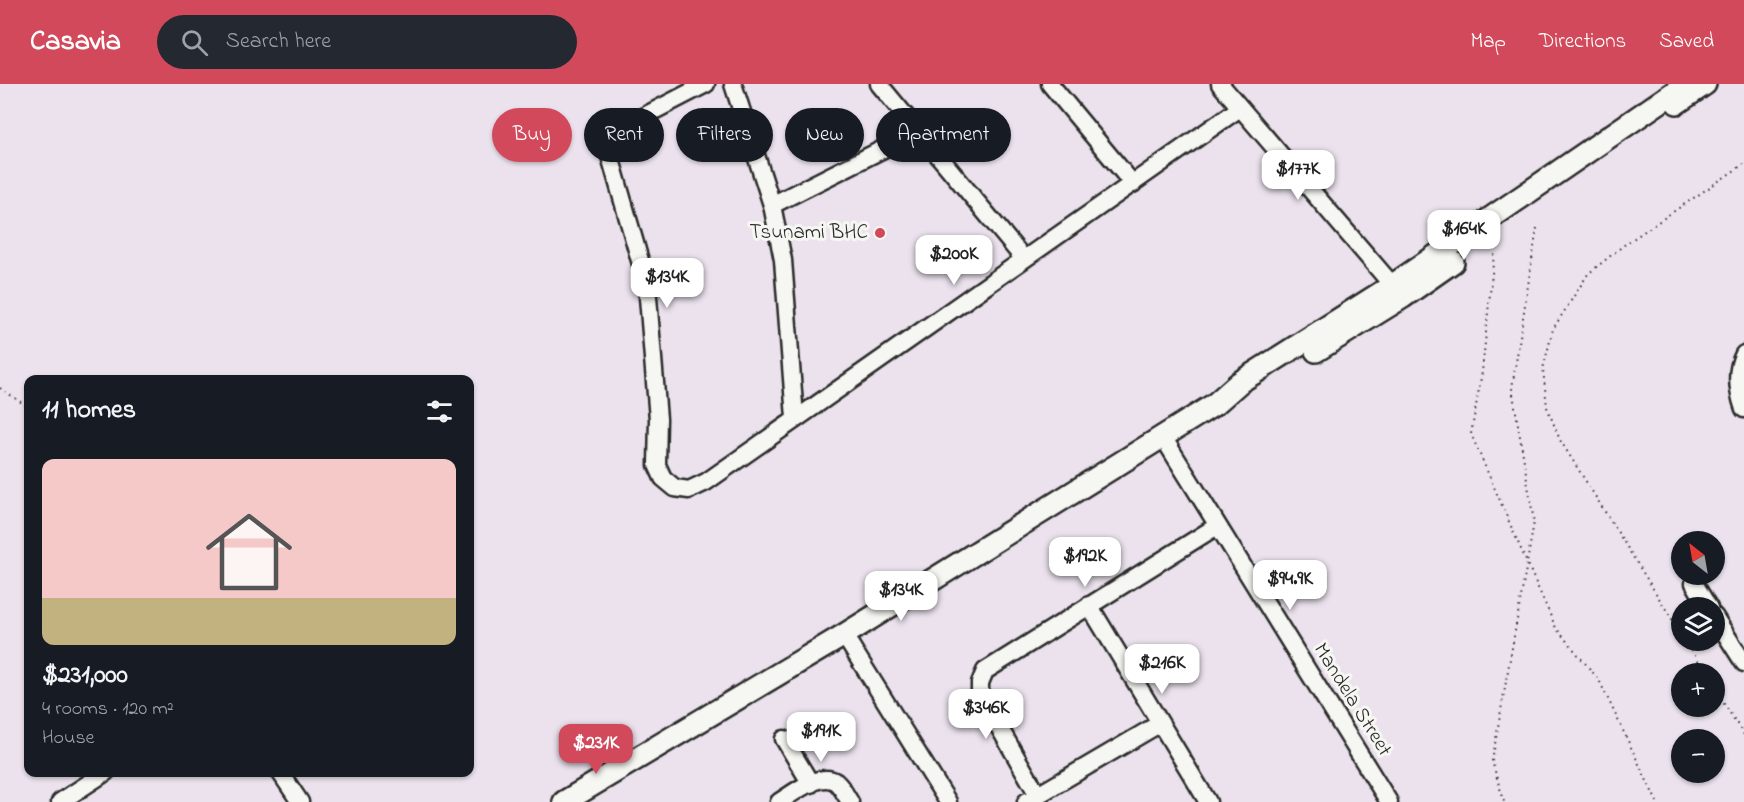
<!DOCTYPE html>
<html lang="en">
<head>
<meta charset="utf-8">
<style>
  body { margin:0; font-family:"Indie Flower",sans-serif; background:#242831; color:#f1f3f6; height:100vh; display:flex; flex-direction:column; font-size:22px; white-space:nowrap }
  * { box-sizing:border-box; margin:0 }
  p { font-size:20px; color:#9ea1a6 }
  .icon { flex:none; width:33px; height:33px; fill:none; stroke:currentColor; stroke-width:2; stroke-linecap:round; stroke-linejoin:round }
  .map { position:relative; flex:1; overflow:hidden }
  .sheet { position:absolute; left:24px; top:291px; width:450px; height:402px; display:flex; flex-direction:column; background:#171b24; border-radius:12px; box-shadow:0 2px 4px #0004 }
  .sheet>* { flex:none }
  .hud { position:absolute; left:492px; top:24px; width:570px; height:54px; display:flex; gap:12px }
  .needle { width:39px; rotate:329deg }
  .tools { position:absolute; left:1671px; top:447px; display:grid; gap:12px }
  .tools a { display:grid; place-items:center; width:54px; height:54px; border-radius:50%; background:#171b24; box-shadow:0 2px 4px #0004; font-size:30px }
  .price { position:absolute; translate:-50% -51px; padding:0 14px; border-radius:12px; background:#fff; color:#222; font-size:20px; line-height:39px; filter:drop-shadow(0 2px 3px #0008) }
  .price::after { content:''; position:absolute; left:50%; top:36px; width:18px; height:14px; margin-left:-9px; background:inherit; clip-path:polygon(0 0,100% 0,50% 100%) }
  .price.selected { background:#d1495b; color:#fff }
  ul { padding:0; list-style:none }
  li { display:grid; align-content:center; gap:12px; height:318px; padding:0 18px }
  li+li { border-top:2px solid #363941 }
  li span { display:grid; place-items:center; height:186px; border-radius:12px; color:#555 }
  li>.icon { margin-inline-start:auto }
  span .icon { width:108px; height:108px; fill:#fffc; stroke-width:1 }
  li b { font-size:26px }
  h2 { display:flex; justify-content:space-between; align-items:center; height:72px; padding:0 18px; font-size:26px }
  .tag { padding:0 21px; border-radius:27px; background:#171b24; box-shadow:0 2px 4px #0004; font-size:21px; line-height:54px }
  .tag.selected { background:#d1495b; color:#fff }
  header { display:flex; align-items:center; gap:36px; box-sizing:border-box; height:84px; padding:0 30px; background:#d1495b; color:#fff }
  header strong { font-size:28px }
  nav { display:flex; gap:33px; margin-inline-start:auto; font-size:21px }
  .search { width:420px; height:54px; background:#242831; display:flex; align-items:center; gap:15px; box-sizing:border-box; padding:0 21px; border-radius:33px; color:#9ea1a6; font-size:22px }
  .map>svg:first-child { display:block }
</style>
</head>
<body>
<header>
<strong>Casavia</strong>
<div class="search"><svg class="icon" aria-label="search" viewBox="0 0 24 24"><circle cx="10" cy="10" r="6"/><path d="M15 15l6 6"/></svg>Search here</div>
<nav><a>Map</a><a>Directions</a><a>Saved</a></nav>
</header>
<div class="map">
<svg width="1744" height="718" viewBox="0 0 1744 718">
  <rect width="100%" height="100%" fill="#ebe2ed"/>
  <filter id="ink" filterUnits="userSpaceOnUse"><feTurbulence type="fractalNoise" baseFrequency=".0167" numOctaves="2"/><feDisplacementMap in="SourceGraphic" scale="12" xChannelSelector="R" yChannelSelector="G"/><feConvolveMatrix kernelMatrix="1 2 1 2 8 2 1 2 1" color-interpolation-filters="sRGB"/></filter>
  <g filter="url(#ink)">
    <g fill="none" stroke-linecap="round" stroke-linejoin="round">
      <defs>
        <path id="minor" d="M706,0L621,44L613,51L608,65L647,201L658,335L657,381L663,394L675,404L689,406L706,398L1240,24
          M733,0L772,121L783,176L795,334
          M879,0L1024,175
          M1050,0L1133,100
          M1220,0L1399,209
          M772,121L919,47
          M1744,270C1735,287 1738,308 1744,325
          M1163,353L1389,718
          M1694,499L1709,524
          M1089,521L1208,718
          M1714,532L1744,579
          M844,551L948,718
          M784,655L811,700
          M280,688L300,718
          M1038,711L980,610V599L985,587L1217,442
          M60,718L106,688
          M779,718C792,710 820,687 836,698C842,703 846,712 850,718
          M1026,718L1159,640"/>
        <path id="major" d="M1677,19L1705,0
          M1316,267L1403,213L1453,178
          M564,718L844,551L1215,320L1240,298L1393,201L1686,0"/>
      </defs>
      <use href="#minor" stroke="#2b2b2b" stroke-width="21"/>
      <use href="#major" stroke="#2b2b2b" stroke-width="26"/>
      <path stroke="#2b2b2b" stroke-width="2" stroke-dasharray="1.5 4.5" stroke-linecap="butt" d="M1537,144L1512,304L1534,438L1527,479L1556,544L1599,596L1657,718
        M1494,170L1482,288L1471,350L1527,479L1492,677L1504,718
        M0,304L28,323
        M1682,551L1560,356L1547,323L1543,285L1553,245L1588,190L1624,161L1744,80
        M1685,556L1706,590
        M1714,604L1744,651"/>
      <use href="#minor" stroke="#f6f6f2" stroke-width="16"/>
      <use href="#major" stroke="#f6f6f2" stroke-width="21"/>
    </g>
  </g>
  <circle fill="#d1495b" stroke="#f6f6f2" stroke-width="2" cx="880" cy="149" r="6"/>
  <g text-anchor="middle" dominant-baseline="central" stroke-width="6" stroke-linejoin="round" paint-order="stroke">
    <g font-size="21" fill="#2b2b2b" stroke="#f6f6f2" text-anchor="end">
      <text x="868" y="149">Tsunami BHC</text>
    </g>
    <g font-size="21" fill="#2b2b2b" stroke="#f6f6f2">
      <text transform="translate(1352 616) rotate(58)">Mandela Street</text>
    </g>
  </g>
</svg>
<div class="tools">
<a><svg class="needle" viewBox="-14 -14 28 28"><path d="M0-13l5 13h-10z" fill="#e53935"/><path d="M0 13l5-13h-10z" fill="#9ea1a6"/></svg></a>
<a><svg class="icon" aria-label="layers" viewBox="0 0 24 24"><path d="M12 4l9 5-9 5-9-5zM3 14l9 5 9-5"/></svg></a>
<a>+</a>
<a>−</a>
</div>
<b class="price" style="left:1298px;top:117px">$177K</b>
<b class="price" style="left:1464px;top:177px">$164K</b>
<b class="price" style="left:954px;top:202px">$200K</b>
<b class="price" style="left:667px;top:225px">$134K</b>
<b class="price" style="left:1085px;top:504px">$192K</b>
<b class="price" style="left:1290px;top:527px">$94.9K</b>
<b class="price" style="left:901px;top:538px">$134K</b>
<b class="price" style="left:1162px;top:611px">$216K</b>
<b class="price" style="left:986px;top:656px">$346K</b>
<b class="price" style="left:821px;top:679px">$191K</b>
<b class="price selected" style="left:596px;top:691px">$231K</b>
<div class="hud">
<a class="tag selected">Buy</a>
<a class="tag">Rent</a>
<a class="tag">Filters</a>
<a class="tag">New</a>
<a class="tag">Apartment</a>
</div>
<section class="sheet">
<h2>11 homes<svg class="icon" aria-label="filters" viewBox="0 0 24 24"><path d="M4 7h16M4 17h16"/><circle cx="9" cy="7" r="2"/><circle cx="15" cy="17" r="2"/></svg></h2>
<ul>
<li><span style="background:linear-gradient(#f6c9c9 75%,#c2b280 0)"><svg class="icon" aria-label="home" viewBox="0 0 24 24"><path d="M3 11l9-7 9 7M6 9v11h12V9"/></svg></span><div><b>$231,000</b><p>4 rooms · 120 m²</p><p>House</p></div></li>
</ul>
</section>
</div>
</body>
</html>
